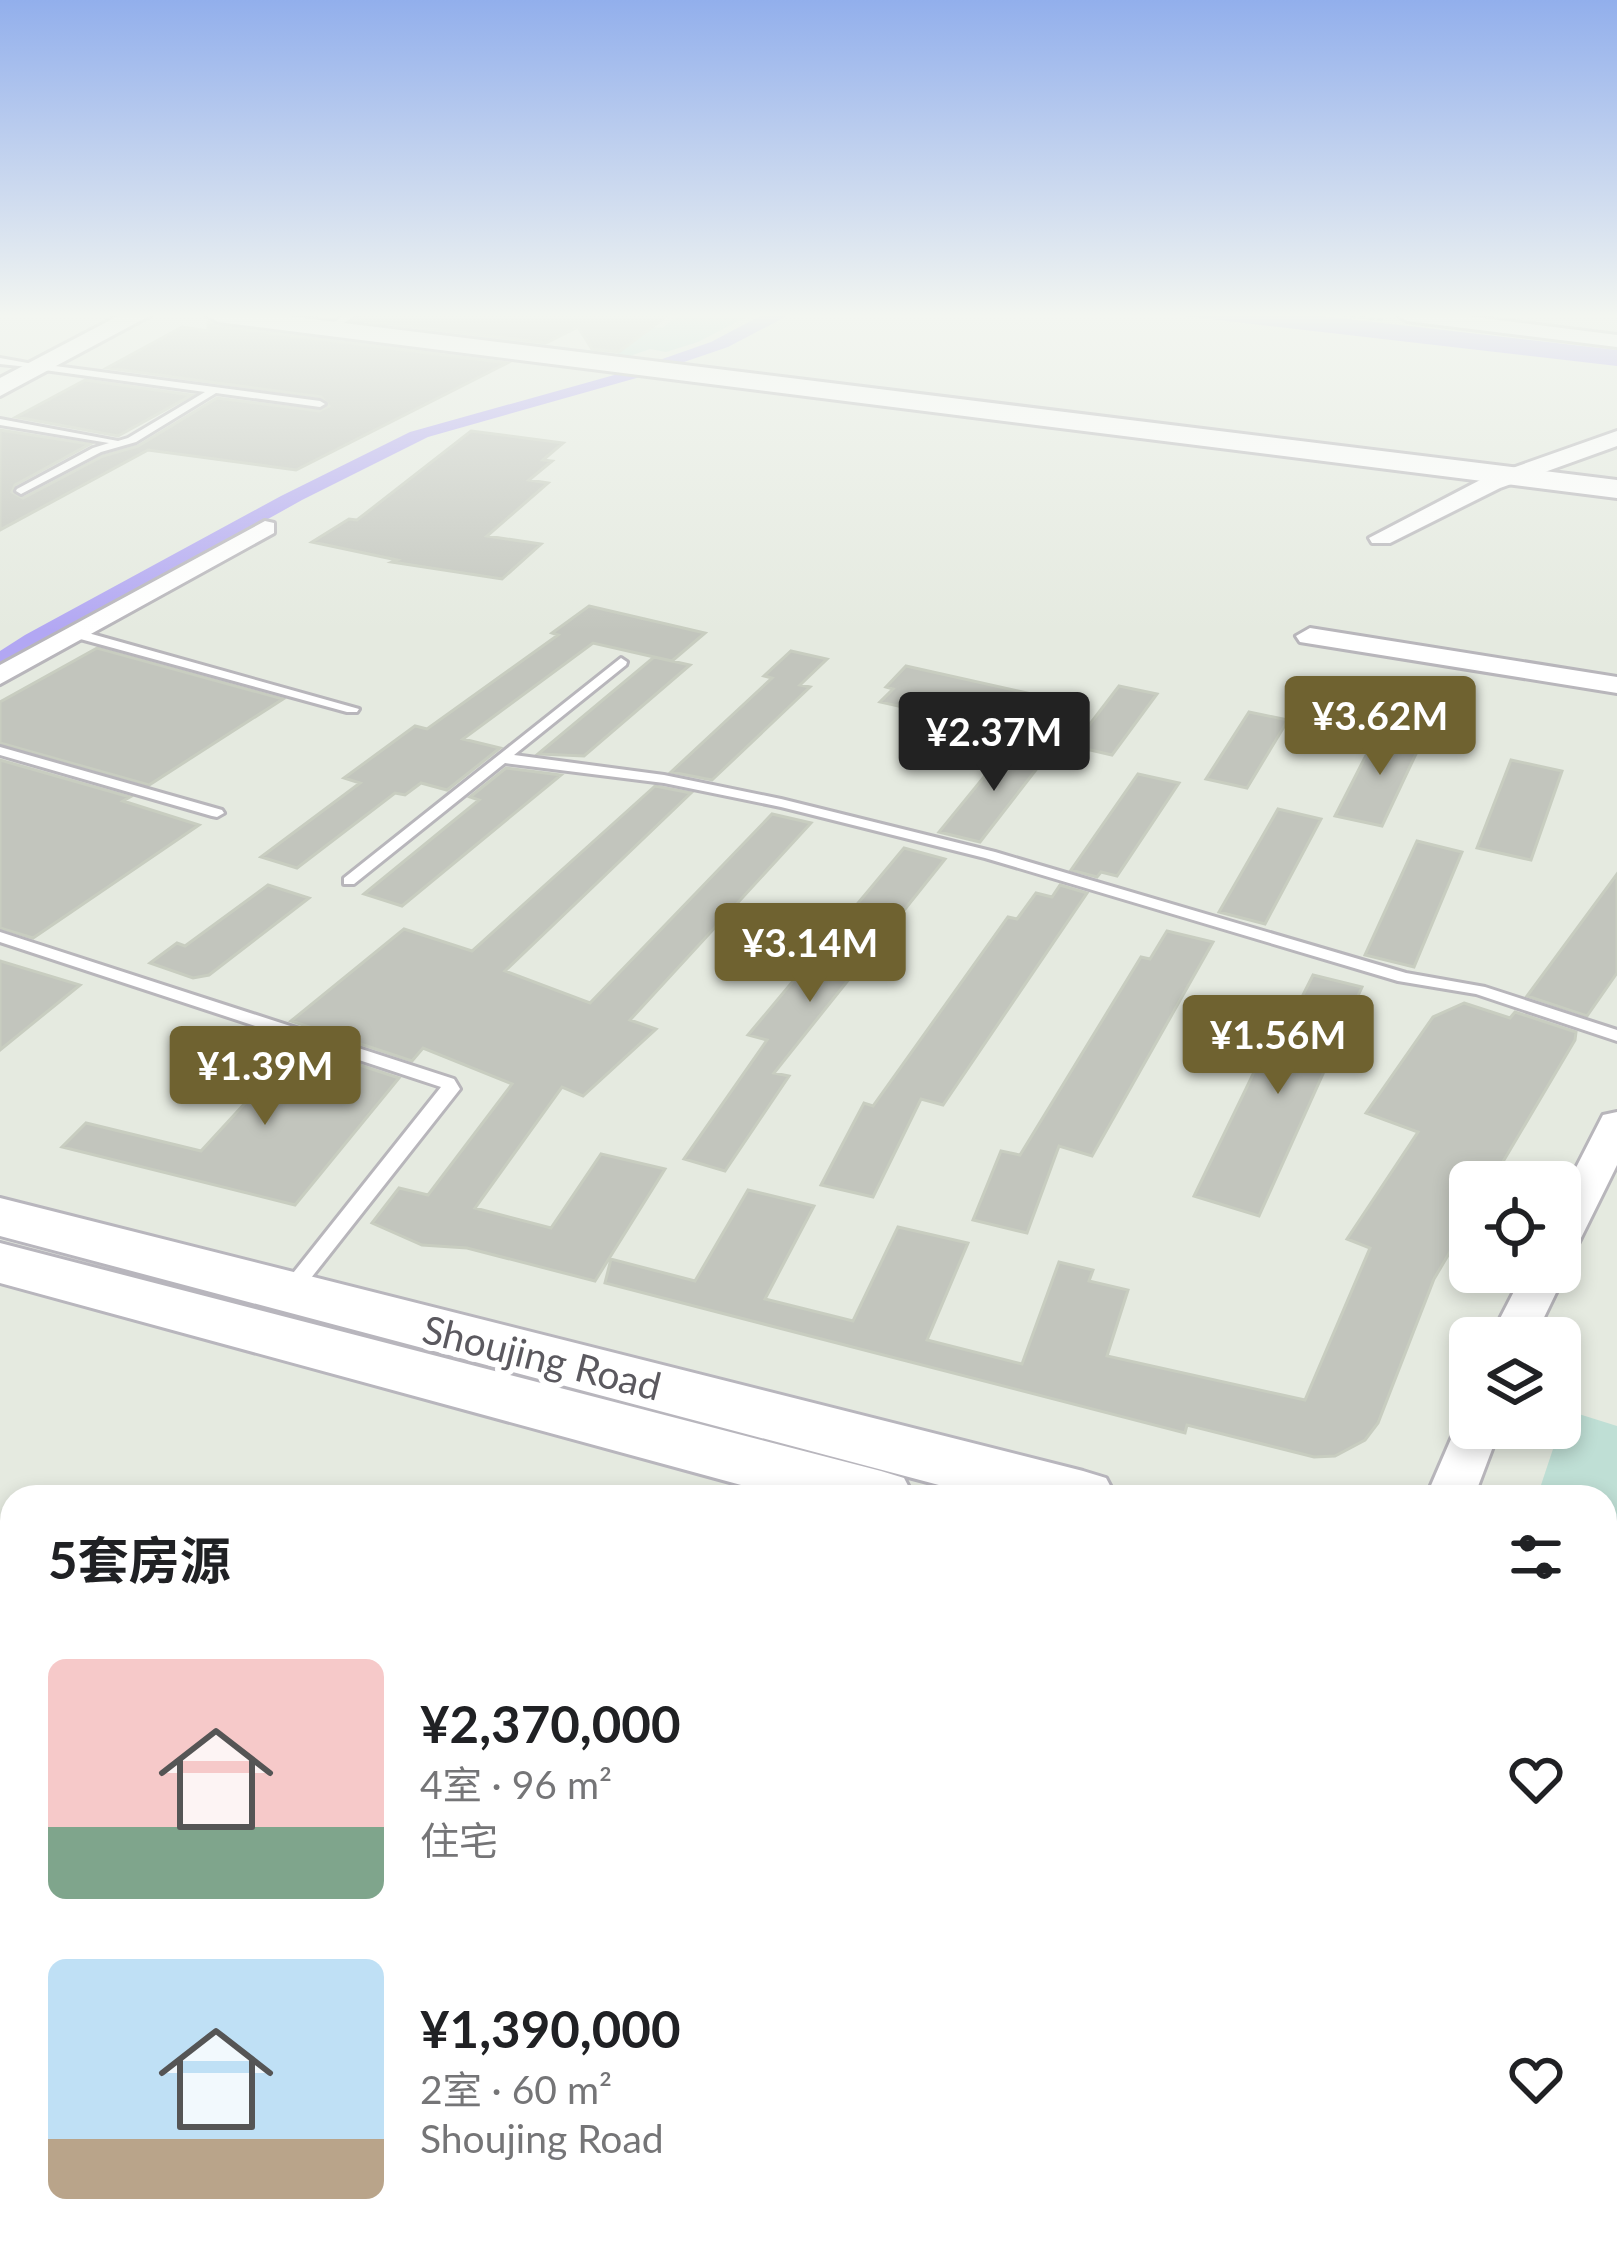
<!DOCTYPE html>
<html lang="zh">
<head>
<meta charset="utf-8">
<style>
  body { margin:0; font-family:Lato,"Noto Sans SC",sans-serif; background:#f6f6f6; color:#202124; height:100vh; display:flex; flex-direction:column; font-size:45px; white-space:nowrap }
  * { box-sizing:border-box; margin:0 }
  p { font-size:39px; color:#757577 }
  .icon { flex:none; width:66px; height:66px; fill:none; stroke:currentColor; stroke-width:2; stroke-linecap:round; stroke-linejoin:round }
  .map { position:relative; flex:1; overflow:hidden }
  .sheet { position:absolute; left:0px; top:1485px; width:1617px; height:768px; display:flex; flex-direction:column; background:#fff; border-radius:36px 36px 0 0; box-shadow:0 6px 18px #0003 }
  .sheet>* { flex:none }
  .controls { position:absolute; left:1449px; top:1161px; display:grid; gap:24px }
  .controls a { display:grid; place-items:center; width:132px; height:132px; border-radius:18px; background:#fff; box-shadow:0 6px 18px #0003; font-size:60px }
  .price { position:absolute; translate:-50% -102px; padding:0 27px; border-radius:12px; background:#6f6230; color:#fff; font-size:39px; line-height:78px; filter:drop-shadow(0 3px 6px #0008) }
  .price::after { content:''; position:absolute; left:50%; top:72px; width:36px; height:27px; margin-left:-18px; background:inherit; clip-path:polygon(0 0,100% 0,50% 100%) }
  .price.active { background:#222; color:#fff }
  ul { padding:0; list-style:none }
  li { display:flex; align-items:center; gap:36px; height:300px; padding:0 48px }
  li span { display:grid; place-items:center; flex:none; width:336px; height:240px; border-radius:18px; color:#555 }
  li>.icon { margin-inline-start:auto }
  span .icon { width:144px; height:144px; fill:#fffc; stroke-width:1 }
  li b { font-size:51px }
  h2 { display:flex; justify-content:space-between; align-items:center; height:144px; padding:0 48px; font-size:51px }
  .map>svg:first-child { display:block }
</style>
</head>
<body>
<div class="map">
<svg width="1617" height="2253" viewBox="0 0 1617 2253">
  <rect width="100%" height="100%" fill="#e5eae0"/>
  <path fill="#bfdfd5" d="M679,315H750L698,342L666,352L650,349L613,362L465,343L476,336L617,354L652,327L662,328Z
    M1566,1410L1617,1426V1566L1605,1563V1497H1537Z"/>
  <path fill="#b2a7f3" d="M762,315H789L728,347L640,377L428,437L302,500L0,669V651L25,635L281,496L410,432L625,372L711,342Z
    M1174,315H1313L1617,350V366Z"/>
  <path fill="#c2c5bd" stroke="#c8cdc0" stroke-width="3" d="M360,315H668L619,352L592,349L578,327L546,343L357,320Z
    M208,322L217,326L507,363L296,470L148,450L0,530V430L90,444L15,485L12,492L23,498L103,456L138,446L217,398L319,411L329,406L321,397L107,368L182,327L208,331Z
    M85,380L192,395L118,436L16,417Z
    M471,431L563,443L543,460L552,461L529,480L548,483L487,536L541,544L502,579L392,562L397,560L312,542L349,519L357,520Z
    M589,606L705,633L672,661L593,643L463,739L500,748L447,790L421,783L405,795L395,793L297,868L261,857L360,783L344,778L415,726L427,729L558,635L552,633Z
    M97,648L283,699L149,785L0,743V702Z
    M791,651L827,659L800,685L810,687L712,780L671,772L772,678L764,676Z
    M654,657L690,665L584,756L538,754Z
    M906,666L1040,696L1010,731L880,702L893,689L886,687Z
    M1119,686L1157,694L1112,755L1073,746Z
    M1249,712L1288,720L1247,788L1206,779Z
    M1379,730L1423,739L1382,826L1335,816Z
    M1010,745L1049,753L980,842L939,832Z
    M0,760L130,797L123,801L199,825L33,938L0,928Z
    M1511,760L1562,771L1531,860L1477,848Z
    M506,768L561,775L402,906L364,894L479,800L470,797Z
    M1138,774L1179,783L1117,876L1101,872L1097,877L1071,870Z
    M655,786L691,793L505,971L590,1003L772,814L811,823L630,1020L656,1029L583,1096L562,1087L475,1208L551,1228L601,1154L665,1169L595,1281L467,1248L422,1245L372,1223L399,1188L428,1195L512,1084L423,1048L412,1061L291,1021L404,929L472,951Z
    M1278,809L1321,819L1265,924L1219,912Z
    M1417,841L1462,852L1414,967L1365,955Z
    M904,848L945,859L774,1073L789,1076L725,1171L684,1159L767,1040L748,1035Z
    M1617,874V973L1587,1016L1527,996Z
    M268,885L309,898L209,975L193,978L150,963L177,943L185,946Z
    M1060,885L1087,893L943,1105L921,1099L873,1197L821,1185L864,1103L873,1106L1008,917L1017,919L1036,893L1052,897Z
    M1167,931L1213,942L1092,1156L1059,1146L1027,1233L973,1220L1001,1151L1020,1155L1141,957L1150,959Z
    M0,961L80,985L0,1050Z
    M1313,975L1362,987L1259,1216L1194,1196L1288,1002L1298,1005Z
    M1464,1003L1510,1018L1515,1012L1576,1032L1575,1040L1491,1182H1470V1218L1434,1279L1378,1423L1365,1440L1335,1456L1314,1457L1187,1425L1185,1433L605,1283L611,1259L695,1281L748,1190L814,1206L765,1299L853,1321L898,1227L968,1243L927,1340L1022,1364L1059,1262L1093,1270L1089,1281L1128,1290L1107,1356L1305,1400L1370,1248L1347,1239L1418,1132L1366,1113L1433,1017Z
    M272,1036L399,1078L295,1205L62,1147L86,1123L201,1151L280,1065L249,1055Z"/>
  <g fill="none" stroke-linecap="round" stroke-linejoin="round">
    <defs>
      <path id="service" d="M345,315H356L326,335H320V331Z
        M0,358L33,364L28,367L0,364Z
        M40,364L320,401L325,404L320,407L216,393L136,442L101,452L21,494L16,491L17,489L93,448L109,443L0,425V419L118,441L128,438L205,392L37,369L35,367Z
        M73,631H81L359,709L357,712H347L73,637Z
        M621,658L627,662L626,665L514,755L664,775L781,799L995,852L1406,973L1485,987L1617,1030V1041L1476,994L1398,981L985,858L781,807L664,783L505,763L354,884H344V878Z
        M0,747L222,810L224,813L217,817L212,816L0,755Z
        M0,932L454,1079L460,1089L296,1297H282L279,1292L282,1287L441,1087L0,942Z"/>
      <path id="minor" d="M1398,315H1458L1617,335V347L1407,321Z
        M1617,431V446L1500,488L1390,543H1372L1369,538L1484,478Z
        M265,521L274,523V533L0,684V665Z
        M1310,628L1617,677V693L1300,642L1296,636Z
        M1617,1112V1165L1575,1250L1560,1254V1199L1603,1115Z
        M1560,1261L1566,1272L1534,1338H1490L1524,1272H1560Z
        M1470,1413V1428H1500L1474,1497H1426L1461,1416Z
        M0,2068L12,2073V2137L0,2132Z
        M199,2241H280L285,2253H204Z
        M1192,2241H1258L1254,2253H1188Z"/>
      <path id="tertiary" d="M120,315H151L0,396V378Z
        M206,315H279L1617,480V498L218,322Z"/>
      <path id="secondary" d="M0,1198L1083,1471L1106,1478L1116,1497H984L0,1236Z
        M0,1243L881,1471L904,1478L914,1497H785L0,1283Z
        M1605,1603L1617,1606V1725L1605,1721Z"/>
    </defs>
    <use href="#service" stroke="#b8b6bb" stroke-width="6"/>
    <use href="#minor" stroke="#b8b6bb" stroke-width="6"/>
    <use href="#tertiary" stroke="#b8b6bb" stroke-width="6"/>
    <use href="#secondary" stroke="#b8b6bd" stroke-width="6"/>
    <path stroke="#9bc1c0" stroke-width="3" stroke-dasharray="6 3" stroke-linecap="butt" d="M1341,315L1385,320"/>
    <use href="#service" fill="#fff" fill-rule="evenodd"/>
    <use href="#minor" fill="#fff" fill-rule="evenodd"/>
    <use href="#tertiary" fill="#fff" fill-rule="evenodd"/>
    <use href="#secondary" fill="#fff" fill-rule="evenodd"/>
  </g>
  <linearGradient id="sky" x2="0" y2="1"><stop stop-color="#92afec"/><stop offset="0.5" stop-color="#f3f6f1"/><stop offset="1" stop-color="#f3f6f1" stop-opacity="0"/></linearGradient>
  <rect width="1617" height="631" fill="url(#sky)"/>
  <g text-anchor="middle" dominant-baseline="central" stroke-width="12" stroke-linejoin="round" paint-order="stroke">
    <g font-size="39" fill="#5b595f" stroke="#fff">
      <text transform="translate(542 1357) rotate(14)">Shoujing Road</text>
    </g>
  </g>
</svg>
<div class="controls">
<a><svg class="icon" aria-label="locate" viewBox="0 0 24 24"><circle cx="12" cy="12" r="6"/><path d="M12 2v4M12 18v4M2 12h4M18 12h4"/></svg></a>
<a><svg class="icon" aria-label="layers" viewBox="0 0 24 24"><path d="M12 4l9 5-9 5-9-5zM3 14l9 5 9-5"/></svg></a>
</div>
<b class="price" style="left:1380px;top:778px">¥3.62M</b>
<b class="price active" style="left:994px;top:794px">¥2.37M</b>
<b class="price" style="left:810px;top:1005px">¥3.14M</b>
<b class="price" style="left:1278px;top:1097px">¥1.56M</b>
<b class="price" style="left:265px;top:1128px">¥1.39M</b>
<section class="sheet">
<h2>5套房源<svg class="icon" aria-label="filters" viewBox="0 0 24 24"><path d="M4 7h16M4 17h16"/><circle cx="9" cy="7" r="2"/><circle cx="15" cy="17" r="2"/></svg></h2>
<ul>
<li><span style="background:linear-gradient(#f6c9c9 70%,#7fa58c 0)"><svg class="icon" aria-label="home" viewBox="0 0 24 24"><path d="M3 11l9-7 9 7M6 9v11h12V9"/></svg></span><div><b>¥2,370,000</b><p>4室 · 96 m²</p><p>住宅</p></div><svg class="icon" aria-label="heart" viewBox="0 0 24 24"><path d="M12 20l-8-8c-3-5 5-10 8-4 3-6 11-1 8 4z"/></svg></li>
<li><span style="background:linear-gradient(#bfe0f5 75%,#b9a48a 0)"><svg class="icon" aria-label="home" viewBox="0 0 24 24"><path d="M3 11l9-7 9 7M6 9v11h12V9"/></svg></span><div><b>¥1,390,000</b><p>2室 · 60 m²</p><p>Shoujing Road</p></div><svg class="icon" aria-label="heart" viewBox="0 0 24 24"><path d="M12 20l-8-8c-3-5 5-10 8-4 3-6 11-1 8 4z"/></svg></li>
</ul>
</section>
</div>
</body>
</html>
